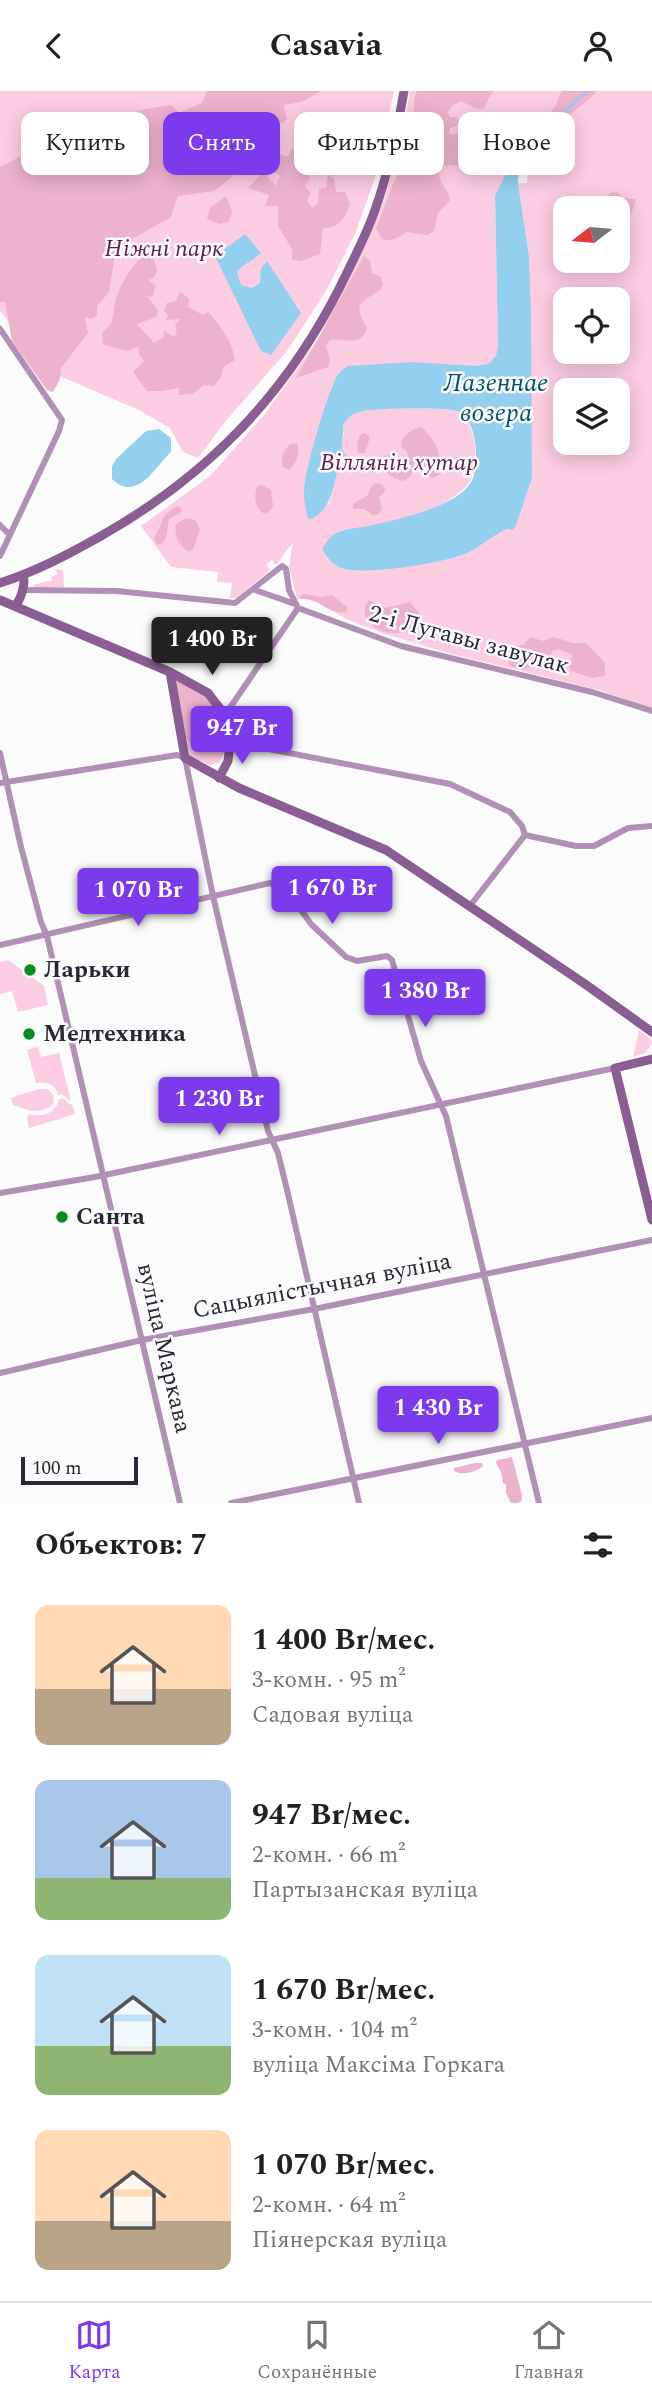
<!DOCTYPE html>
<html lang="ru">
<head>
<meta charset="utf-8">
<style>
  body { margin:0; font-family:Spectral,serif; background:#f6f6f6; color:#202124; height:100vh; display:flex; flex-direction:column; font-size:26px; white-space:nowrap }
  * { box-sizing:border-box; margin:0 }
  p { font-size:23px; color:#757577 }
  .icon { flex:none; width:38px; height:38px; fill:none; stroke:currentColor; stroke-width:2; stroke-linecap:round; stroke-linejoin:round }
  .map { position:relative; height:1412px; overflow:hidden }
  .sheet { display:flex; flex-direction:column; background:#fff; flex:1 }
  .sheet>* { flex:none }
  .guide { position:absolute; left:21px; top:21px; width:611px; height:63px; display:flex; gap:14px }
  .needle { width:46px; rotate:254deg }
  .buttons { position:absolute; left:553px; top:105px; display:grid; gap:14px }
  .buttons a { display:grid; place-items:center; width:77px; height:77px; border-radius:14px; background:#fff; box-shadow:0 4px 18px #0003; font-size:35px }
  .scale { position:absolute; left:21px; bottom:18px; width:117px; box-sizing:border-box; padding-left:7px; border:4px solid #292733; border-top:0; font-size:19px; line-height:24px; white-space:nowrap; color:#292733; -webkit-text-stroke:5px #fbfbfb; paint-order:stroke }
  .price { position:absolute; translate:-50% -60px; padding:0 16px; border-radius:7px; background:#7c3aed; color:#fff; font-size:23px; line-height:46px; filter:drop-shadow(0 2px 4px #0008) }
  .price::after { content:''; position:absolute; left:50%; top:42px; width:21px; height:16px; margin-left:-10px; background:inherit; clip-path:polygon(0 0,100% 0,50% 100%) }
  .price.selected { background:#222; color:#fff }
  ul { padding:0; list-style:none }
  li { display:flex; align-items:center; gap:21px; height:175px; padding:0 35px }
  li span { display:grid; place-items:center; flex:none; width:196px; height:140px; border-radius:14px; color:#555 }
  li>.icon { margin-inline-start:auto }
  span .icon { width:84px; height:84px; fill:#fffc; stroke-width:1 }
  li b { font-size:30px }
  h2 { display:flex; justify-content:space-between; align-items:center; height:84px; padding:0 35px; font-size:30px }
  .pill { padding:0 24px; border-radius:14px; background:#fff; box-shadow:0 4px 18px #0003; font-size:24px; line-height:63px }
  .pill.selected { background:#7c3aed; color:#fff }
  header { display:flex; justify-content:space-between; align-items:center; height:91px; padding:0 35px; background:#fff; font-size:32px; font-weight:700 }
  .tab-bar { display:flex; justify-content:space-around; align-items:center; height:98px; border-top:2px solid #e0e0e0; background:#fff; font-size:19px; color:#757577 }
  .tab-bar a { display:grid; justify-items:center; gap:4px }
  .tab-bar .selected { color:#7c3aed }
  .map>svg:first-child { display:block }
</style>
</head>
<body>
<header><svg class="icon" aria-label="back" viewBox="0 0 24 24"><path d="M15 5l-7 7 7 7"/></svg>Casavia<svg class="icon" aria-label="person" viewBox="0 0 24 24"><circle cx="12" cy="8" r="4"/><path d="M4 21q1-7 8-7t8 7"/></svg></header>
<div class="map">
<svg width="652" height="1412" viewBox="0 0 652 1412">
  <rect width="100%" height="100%" fill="#fbfbfb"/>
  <path fill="#fccce1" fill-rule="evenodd" d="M0,0H394L375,87L355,143L326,200L287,260L224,332L198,367L183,361L170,337L141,320L48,280L0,220Z
    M410,0H652V618L599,599L452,563L385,543L346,528L312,508H297L289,475L293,451L276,474L272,469L266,473L270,479L236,507H230L232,492L217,491L218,481L171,476L141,435L210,385L265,323L318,248L371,141L384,109L402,44ZM528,73L527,92H518L529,165L532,387L516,435L513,439L507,437C492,444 480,456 465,463C445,471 359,484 340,476C334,473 329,467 324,462L333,444C368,433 408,431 441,414C451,408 464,400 470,390C480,376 476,330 459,321C450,316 369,317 358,321C351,323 347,328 343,334L344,343L340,355L343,370H339L329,413L304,401L332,294L348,275H475L490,272L496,264L498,254L495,105L519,75L520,81ZM565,117H618V170H565ZM565,208H618V261H565ZM565,299H618V352H565Z
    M55,478L63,480L64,496L36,498L33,494L52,489L51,486L58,483Z
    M173,587L221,624L213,635L209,633L195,649L203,657L218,642L213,636L222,625L229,650L220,671L210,674L190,666Z
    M8,869L44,895L48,914L18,921L12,900L0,903V871Z
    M639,939L651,948L652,953L645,962L633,966Z
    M38,956L41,966L59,962L71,1010L61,1003L58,1004C56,993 46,990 36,992L27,959Z
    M38,998H48L53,1004L54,1012C42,1025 27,1019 13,1014L11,1007Z
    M62,1007L73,1015L75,1023L29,1037L27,1027L29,1023C42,1027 57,1022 59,1008Z"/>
  <path fill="#edb2cc" d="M207,0H322L301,11L284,14L287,28L283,32C261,30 248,31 236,52L219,53L212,57L225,69L242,71L231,87L214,100L178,105L171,126L116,157L109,201L97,215V225L91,228L85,226L88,242L61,277L60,288L53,301L47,299L12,250L5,211H0V76L25,63L35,68L45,60L64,52L76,61L82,52C96,49 102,38 113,30C129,19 153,17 172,14L179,22L202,12Z
    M417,0H493L483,18L475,17L461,10L452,15L448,21L450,26H456L459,30L457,35L450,37L449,42L453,44L466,40L472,43L469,58L471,68L463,76L450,74L439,77C436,91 449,98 450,110L438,122L434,140L427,144L406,141C398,147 392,151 382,148L376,138L393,93L403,75L414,37V7Z
    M562,0H597C589,9 580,15 571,23C558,35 557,44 537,51L530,48V38C537,31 548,25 554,17C559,11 557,6 562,0Z
    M292,57L298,60L302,66L301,73L310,86L305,96L311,102L307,110L312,117L318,112L319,98L326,97L328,84L334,87L336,101H345L350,112C345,127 340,137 323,137L320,163L301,170L292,168V158L278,135V115H265L269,104L248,97L263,81L276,95L280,85L274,81L277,75L274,68L278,62L287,66Z
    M612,101L619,102L622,107L635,108C637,118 627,126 618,128V117H592Z
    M226,105L232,120L229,131L219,133L207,128L210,117Z
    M146,162H152L157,179L154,187L148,189L156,195L152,206L147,205L158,219L156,226L137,233L154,252L164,246V239L174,246L177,240L175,234L180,228L166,229L168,224L164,220L167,212L176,210L180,200L189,208L188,216L203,224L208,221C221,235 232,250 235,269L223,276L222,284L214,295L204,294L192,303L179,304V297L162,300H147L133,281L144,270L139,263L138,255L128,260L103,254L102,241C116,234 112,221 116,208C121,191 133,173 146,162Z
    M364,165L370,170L372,182L381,186L383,193L381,198C362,212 351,211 367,237C362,257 344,246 330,249L326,255L330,269L328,276L296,287Z
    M422,336L435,352L441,369L449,366L450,375L445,377L442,374L439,384L434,387L429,386L420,365L416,366C412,376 415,386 403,390C391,387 384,382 382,369L384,365L394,363L404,370L408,368L407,360L402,357C398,347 412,337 422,336Z
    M364,342L370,346L365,362H358L357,353L360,344Z
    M290,353H297C301,361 296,374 289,379L283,376C280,368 284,359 290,353Z
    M375,392L381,393L385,397L384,402L379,406L382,418L378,423L373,424L364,418H353V413L368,404L371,396Z
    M262,394L271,399L273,415L270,420L265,423C254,418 254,406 257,395Z
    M178,415L181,417L182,421L169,428L166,447L161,454L156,453L154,445C166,432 156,426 178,415Z
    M186,427L195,429L200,438L193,459L188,460C178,455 174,443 176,433Z
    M304,503L321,506L332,504L348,517L346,521C327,524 321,507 301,508L300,505Z
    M369,509L386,517L410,511L421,525L418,536C400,547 375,544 365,525V515Z
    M530,546L543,550L554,546L573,552H586L605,572V585L592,587L571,580L569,576L573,564L558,558L552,560L546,575L535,574L523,579L509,574L507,562L513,555L523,554Z
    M176,587L204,602L218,621L192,652L183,646Z
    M512,1366L522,1404V1409L518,1412H511L506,1402V1394L503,1392L501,1381L496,1372L497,1369Z
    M475,1372H482L483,1375C477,1381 462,1385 454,1380V1377Z"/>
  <path fill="#93d0f0" d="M519,74L518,92L529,165L531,222L532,387L516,435L513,439L507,438C492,444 481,456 465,463C442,472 364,485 341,477C333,474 326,465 322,458C325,454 328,448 332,445C340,438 357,437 368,435C395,429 462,416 473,387C479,369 477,332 460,321C450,316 370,317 359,321C351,323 347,328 343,334C345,347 337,356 347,366L339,371C335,389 331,425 308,428C306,420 304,410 304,402C304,381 325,311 334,291C337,284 341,279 348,275L413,271L475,275L490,272L496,264L498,254L495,105L506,83Z
    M245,143L261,162C253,170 244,172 237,181L241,194L252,197L260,192L261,178L267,170L301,222L271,264L261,260L215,165Z
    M159,338L171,347V361C155,376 137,412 112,388V375L116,368L146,340Z"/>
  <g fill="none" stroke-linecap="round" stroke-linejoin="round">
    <path stroke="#93d0f0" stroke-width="2.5" d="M533,49L587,0"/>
    <path stroke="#b091b5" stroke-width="6" d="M0,238L62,329L59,340L0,465
      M0,434L9,443
      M22,499L117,500L235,512L282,475L286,478L289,499L298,517
      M255,499L295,513
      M298,517L401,555L592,601L652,620
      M225,624L298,517
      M232,651L450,693L510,721L522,735L525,744L469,816
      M0,662L21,756L41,831L47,845L180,1412
      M0,692L177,664L185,667L213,805L268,1040L278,1062L288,1103L359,1412
      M525,744L576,755H594L628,737L652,735
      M0,854L270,792L288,801L311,833L346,866L357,870L387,865L392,869L421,970L446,1025L539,1412
      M0,1102L95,1086L615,977
      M0,1282L142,1249L314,1218L652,1149
      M231,1412L652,1327"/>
    <path stroke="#8a5e92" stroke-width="9" d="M0,492C37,480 67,464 101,445C207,385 285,305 340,196C352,171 366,145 375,119C389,80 397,40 404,0
      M0,509L170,581L208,602L225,624L231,645L228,670L219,687
      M15,515C21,508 26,493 23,484
      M170,581L185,667L239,697L386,759L585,893L652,941
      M652,968L615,977L652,1129"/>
  </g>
  <g fill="#068d1d" stroke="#fbfbfb" stroke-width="2.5">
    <circle cx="30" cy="879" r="7"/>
    <circle cx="29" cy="943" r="7"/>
    <circle cx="62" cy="1126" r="7"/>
  </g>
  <g text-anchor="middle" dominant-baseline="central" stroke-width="5" stroke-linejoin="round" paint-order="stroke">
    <g font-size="24" font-style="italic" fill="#641f44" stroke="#fbfbfb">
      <text x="164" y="158">Ніжні парк</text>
      <text x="399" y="372">Віллянін хутар</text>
    </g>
    <g font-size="24" fill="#292733" stroke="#fbfbfb">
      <text transform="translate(469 549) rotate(15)">2-і Лугавы завулак</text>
      <text transform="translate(322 1195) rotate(-11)">Сацыялістычная вуліца</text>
      <text transform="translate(164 1257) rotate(77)">вуліца Маркава</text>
    </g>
    <g font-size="24" font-weight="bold" fill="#292733" stroke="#fbfbfb" text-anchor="start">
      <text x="44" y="879">Ларьки</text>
      <text x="43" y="943">Медтехника</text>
      <text x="76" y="1126">Санта</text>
    </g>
    <g font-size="26" font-style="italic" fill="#005271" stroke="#fbfbfb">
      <text x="496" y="292">Лазеннае<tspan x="496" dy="30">возера</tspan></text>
    </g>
  </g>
</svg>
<div class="buttons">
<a><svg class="needle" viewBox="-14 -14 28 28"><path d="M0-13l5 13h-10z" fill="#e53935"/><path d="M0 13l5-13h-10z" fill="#757577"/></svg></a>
<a><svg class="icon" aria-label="locate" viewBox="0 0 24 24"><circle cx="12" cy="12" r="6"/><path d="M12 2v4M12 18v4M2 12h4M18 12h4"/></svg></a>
<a><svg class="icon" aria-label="layers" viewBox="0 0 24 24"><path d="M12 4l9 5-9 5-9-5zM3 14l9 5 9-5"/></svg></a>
</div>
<div class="scale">100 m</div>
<b class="price selected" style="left:212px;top:586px">1 400 Br</b>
<b class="price" style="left:242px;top:675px">947 Br</b>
<b class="price" style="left:332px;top:835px">1 670 Br</b>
<b class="price" style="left:138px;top:837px">1 070 Br</b>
<b class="price" style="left:425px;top:938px">1 380 Br</b>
<b class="price" style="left:219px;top:1046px">1 230 Br</b>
<b class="price" style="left:438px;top:1355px">1 430 Br</b>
<div class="guide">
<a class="pill">Купить</a>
<a class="pill selected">Снять</a>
<a class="pill">Фильтры</a>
<a class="pill">Новое</a>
</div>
</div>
<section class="sheet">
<h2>Объектов: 7<svg class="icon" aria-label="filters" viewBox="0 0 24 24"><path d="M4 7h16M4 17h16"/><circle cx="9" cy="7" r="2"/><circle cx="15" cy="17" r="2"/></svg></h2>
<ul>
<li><span style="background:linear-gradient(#ffd9b3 60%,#b9a48a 0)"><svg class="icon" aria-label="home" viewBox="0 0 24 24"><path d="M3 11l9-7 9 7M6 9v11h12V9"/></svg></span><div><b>1 400 Br/мес.</b><p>3-комн. · 95 m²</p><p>Садовая вуліца</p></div></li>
<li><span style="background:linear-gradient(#a9c7e8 70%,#8fb573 0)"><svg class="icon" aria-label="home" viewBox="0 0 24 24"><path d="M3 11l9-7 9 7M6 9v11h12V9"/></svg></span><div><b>947 Br/мес.</b><p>2-комн. · 66 m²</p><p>Партызанская вуліца</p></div></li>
<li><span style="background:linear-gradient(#bfe0f5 65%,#8fb573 0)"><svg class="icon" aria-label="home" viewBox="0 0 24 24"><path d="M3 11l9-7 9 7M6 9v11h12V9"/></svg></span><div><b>1 670 Br/мес.</b><p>3-комн. · 104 m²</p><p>вуліца Максіма Горкага</p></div></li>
<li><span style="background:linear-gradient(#ffd9b3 65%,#b9a48a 0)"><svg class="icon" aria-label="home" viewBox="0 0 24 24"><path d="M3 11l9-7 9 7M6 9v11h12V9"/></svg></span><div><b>1 070 Br/мес.</b><p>2-комн. · 64 m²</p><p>Піянерская вуліца</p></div></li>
</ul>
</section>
<nav class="tab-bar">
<a class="selected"><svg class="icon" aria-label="map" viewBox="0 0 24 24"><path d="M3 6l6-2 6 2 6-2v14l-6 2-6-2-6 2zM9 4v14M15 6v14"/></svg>Карта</a>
<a><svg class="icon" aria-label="saved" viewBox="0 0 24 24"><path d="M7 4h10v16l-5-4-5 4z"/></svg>Сохранённые</a>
<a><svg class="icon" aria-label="home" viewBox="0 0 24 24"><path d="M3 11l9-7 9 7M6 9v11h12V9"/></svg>Главная</a>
</nav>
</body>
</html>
